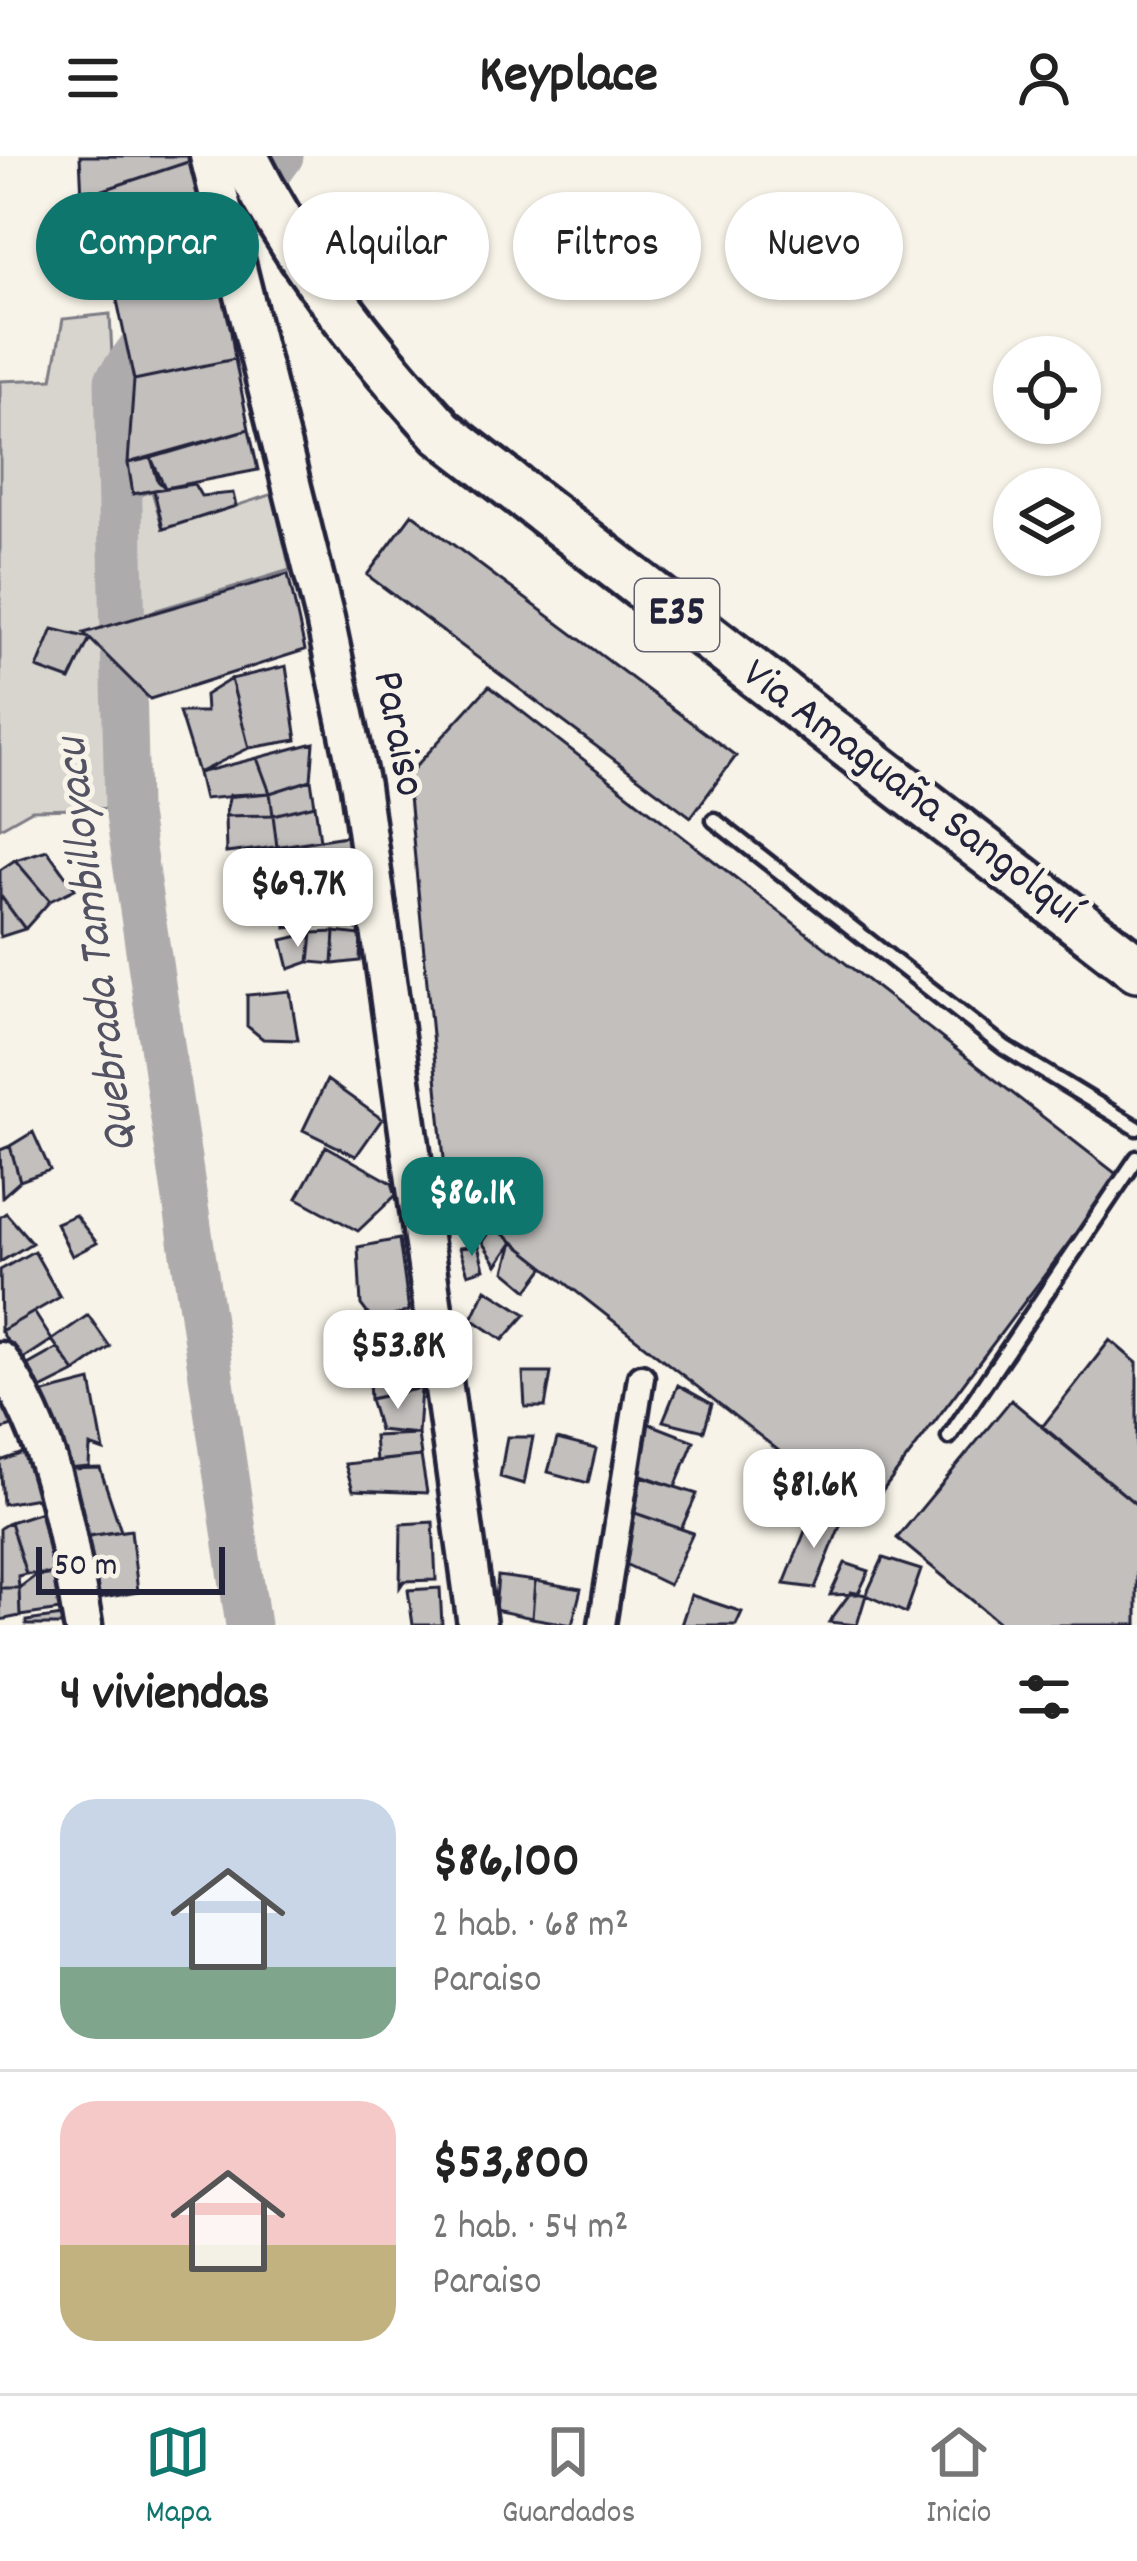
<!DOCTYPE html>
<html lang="es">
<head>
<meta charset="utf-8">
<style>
  body { margin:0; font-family:Dekko,sans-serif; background:#f6f6f6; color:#222; height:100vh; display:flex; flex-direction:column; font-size:45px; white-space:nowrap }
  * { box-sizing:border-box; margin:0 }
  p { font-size:39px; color:#767676 }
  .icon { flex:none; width:66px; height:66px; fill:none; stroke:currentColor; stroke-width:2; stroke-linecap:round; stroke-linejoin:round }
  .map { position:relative; height:1469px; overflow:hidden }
  .drawer { display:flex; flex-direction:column; background:#fff; flex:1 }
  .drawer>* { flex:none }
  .guide { position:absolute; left:36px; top:36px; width:1065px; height:108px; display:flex; gap:24px }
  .controls { position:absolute; left:993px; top:180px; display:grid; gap:24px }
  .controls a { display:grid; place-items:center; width:108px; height:108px; border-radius:50%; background:#fff; box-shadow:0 3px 9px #0004; font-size:60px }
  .scale { position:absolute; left:36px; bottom:30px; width:189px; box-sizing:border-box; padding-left:12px; border:6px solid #22223b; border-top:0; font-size:33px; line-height:42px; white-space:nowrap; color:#22223b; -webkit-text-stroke:9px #f7f3e8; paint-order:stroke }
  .price { position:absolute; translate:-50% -102px; padding:0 27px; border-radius:24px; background:#fff; color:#222; font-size:39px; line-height:78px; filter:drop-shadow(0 3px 6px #0008) }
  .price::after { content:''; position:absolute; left:50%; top:72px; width:36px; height:27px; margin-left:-18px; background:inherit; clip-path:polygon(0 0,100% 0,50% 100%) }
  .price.selected { background:#0f766e; color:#fff }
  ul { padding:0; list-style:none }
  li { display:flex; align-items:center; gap:36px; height:300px; padding:0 60px }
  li+li { border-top:3px solid #e0e0e0 }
  li span { display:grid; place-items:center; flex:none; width:336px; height:240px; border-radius:36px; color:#555 }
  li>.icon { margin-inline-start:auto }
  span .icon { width:144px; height:144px; fill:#fffc; stroke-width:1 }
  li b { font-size:51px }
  h2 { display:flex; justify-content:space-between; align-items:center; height:144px; padding:0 60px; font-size:51px }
  .pill { padding:0 42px; border-radius:54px; background:#fff; box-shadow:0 3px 9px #0004; font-size:42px; line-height:108px }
  .pill.selected { background:#0f766e; color:#fff }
  header { display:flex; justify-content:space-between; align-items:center; height:156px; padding:0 60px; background:#fff; font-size:54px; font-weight:800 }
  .tabs { display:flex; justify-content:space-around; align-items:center; height:168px; border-top:3px solid #e0e0e0; background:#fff; font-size:33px; color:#767676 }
  .tabs a { display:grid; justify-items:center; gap:6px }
  .tabs .selected { color:#0f766e }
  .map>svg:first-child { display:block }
</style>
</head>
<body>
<header><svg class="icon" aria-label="menu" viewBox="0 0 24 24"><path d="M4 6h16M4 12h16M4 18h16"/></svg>Keyplace<svg class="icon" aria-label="person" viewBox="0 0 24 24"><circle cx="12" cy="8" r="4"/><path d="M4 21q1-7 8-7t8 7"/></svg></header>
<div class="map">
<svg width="1137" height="1469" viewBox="0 0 1137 1469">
  <rect width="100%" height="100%" fill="#f7f3e8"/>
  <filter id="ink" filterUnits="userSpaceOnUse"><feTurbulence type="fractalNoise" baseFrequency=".00833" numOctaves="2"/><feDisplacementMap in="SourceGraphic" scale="24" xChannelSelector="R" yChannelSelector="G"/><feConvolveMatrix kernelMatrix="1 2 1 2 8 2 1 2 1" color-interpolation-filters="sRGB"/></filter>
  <g filter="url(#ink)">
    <path fill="#d8d5cf" stroke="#7d7c85" stroke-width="3" d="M110,158L119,345L152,335L163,373L273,338L290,414L120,465L127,652L32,654L0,672V225L52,223L63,163Z"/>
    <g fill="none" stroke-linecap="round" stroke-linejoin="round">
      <path stroke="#aeabad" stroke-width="45" d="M207,101L281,0
        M165,159L117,225L127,652L248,1469"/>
    </g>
    <path fill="#c2bfbd" stroke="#22223b" stroke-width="3" d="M80,0H190L191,5L82,41Z
      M191,5L220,101L95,134L64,47Z
      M220,101L235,203L134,224L114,130Z
      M235,203L249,273L128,307L134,224Z
      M249,273L258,314L165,332L158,325L151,302Z
      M151,302L165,332L133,338L128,307Z
      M194,328L201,340L233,337L236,350L163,373L154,334Z
      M412,358L736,600L691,661L367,419Z
      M288,418L305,494L150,543L84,477Z
      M53,473L90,482L70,524L37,512Z
      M286,510L297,584L249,592L231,523Z
      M231,523L249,592L198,617L179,556H206L205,539Z
      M489,530L1119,1020L863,1361L447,1034L407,620Z
      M314,587L311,624L270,637L257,602Z
      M257,602L270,637L204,643L198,617Z
      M311,624L315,649L273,659L270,637Z
      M270,637L273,659L225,660L230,639Z
      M315,649L320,684L277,691L273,659Z
      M273,659L277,691L226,697L225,660Z
      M346,680L355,723L254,730L248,695Z
      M47,694L75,733L50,745L15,704Z
      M15,704L50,745L25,773L0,739V714Z
      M356,737V773L321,768L317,744Z
      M0,739L25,773L0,781Z
      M287,743L317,744L312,770L286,772Z
      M335,776L361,779L360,805L333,808Z
      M335,776L333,808L309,806L312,777Z
      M312,777L309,806L289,813L282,784Z
      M290,835L298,884L263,883L247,870V839Z
      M327,924L382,963L356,1000L303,974Z
      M33,976L50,1014L20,1025L10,990Z
      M10,990L20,1025L2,1041L0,994Z
      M326,990L392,1027L396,1039L358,1075L297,1042Z
      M6,1057L32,1087L0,1106V1061Z
      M75,1059L97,1087L72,1100L56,1067Z
      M493,1070L513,1086L497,1109L482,1086Z
      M399,1083L409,1155L374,1166L361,1149L358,1091Z
      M513,1086L545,1111L528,1134L505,1115Z
      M478,1090L484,1113L468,1118L459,1092Z
      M34,1095L60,1141L1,1175L0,1114Z
      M486,1133L526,1158L503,1184L472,1163Z
      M34,1156L52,1184L20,1205L1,1175Z
      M88,1159L110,1191L75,1216L52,1184Z
      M1110,1184L1137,1207V1349L1042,1271Z
      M58,1192L75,1216L37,1235L24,1211Z
      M422,1202L421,1232L370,1243L368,1204Z
      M523,1217H551L545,1251H525Z
      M91,1225L104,1295L90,1290L89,1311L66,1313L40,1238Z
      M678,1229L712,1248L704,1275L663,1265Z
      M421,1232L418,1278L379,1274L370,1243Z
      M0,1235L31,1264L0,1274Z
      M1011,1244L1137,1349V1469H1002L897,1382Z
      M645,1266L694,1285L675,1331L633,1316Z
      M418,1278L421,1300L376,1305L374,1280Z
      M507,1281H533L524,1328L500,1321Z
      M557,1283L596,1293L588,1327L548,1316Z
      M26,1296L43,1341L3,1348L0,1305Z
      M421,1300L427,1337L353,1334L345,1308Z
      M100,1312L121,1375L82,1381L66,1313Z
      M641,1320L697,1338L681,1373L635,1357Z
      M47,1354L60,1418H26L10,1366Z
      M635,1357L693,1377L669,1429L623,1407Z
      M811,1360H844L815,1432L784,1428Z
      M10,1366L26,1418L18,1420L19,1432H0V1372Z
      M433,1366L436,1424L404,1425L400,1431L401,1368Z
      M131,1374L138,1436L97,1443L82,1381Z
      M883,1402L921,1414L906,1457L866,1439Z
      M845,1407L869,1415L858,1438L830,1439Z
      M60,1418L67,1453L20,1460L19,1432L35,1420Z
      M498,1420L535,1425L532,1462L495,1454Z
      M535,1425L581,1433L572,1469L532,1462Z
      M0,1432H19L20,1460L0,1464Z
      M440,1432L442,1469H413L408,1434Z
      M851,1436L866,1439L857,1469L829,1466Z
      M691,1439L742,1456L736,1469H681Z
      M77,1458V1469H26V1465Z"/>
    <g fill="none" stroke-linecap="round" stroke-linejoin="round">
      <defs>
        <path id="lane" d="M714,664L1004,891L1137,972
          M949,1281L1137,1002"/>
        <path id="street" d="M602,1469L641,1221"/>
        <path id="secondary" d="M209,0L325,463L360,630L477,1469
          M0,1205C54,1283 67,1377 83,1469"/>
        <path id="highway" d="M244,0C295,103 365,191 442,276L1137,812"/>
      </defs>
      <use href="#lane" stroke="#22223b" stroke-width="21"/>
      <use href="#street" stroke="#22223b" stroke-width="33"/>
      <use href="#secondary" stroke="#22223b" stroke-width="45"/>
      <use href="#highway" stroke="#22223b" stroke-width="54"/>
      <use href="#lane" stroke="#f7f3e8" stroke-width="12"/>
      <use href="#street" stroke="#f7f3e8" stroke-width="24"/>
      <use href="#secondary" stroke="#f7f3e8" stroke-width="36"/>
      <use href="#highway" stroke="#f7f3e8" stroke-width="45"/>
    </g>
  </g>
  <g text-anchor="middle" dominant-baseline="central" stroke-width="10" stroke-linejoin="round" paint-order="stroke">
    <rect fill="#f7f3e8" stroke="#62616f" stroke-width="3" x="635" y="423" width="84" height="72" rx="9"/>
    <g font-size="42" font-weight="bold" fill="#22223b">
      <text x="677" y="459">E35</text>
    </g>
    <g font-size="45" fill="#22223b" stroke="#f7f3e8">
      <text transform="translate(396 578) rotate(79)">Paraiso</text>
      <text transform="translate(910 638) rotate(37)">Via Amaguaña Sangolquí</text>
    </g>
    <g font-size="48" font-style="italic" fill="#535263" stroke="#f7f3e8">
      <text transform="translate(99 789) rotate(-97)">Quebrada Tambilloyacu</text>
    </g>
  </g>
</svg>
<div class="controls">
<a><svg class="icon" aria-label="locate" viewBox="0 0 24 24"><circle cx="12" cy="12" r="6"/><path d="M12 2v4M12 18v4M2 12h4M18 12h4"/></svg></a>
<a><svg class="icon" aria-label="layers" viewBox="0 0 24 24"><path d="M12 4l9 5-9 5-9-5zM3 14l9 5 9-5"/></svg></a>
</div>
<div class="scale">50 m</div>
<b class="price" style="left:298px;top:794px">$69.7K</b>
<b class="price selected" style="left:472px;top:1103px">$86.1K</b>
<b class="price" style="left:398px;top:1256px">$53.8K</b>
<b class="price" style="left:814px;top:1395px">$81.6K</b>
<div class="guide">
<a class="pill selected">Comprar</a>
<a class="pill">Alquilar</a>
<a class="pill">Filtros</a>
<a class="pill">Nuevo</a>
</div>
</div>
<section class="drawer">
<h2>4 viviendas<svg class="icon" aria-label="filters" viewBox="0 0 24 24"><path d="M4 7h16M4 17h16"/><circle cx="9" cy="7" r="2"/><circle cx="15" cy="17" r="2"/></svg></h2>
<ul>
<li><span style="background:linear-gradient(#c9d6e8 70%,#7fa58c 0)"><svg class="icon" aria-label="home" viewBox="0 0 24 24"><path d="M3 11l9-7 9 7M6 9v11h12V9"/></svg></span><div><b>$86,100</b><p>2 hab. · 68 m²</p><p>Paraiso</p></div></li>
<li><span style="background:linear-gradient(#f6c9c9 60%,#c2b280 0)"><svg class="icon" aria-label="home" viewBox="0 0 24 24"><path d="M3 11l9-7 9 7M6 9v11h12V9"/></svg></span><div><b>$53,800</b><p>2 hab. · 54 m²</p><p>Paraiso</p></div></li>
</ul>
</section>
<nav class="tabs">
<a class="selected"><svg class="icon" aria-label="map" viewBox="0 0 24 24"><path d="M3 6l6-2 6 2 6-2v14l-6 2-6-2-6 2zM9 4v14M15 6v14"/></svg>Mapa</a>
<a><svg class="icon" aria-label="saved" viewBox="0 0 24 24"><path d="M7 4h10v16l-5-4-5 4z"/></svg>Guardados</a>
<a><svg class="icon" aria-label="home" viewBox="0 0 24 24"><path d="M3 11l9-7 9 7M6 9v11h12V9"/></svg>Inicio</a>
</nav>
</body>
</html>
